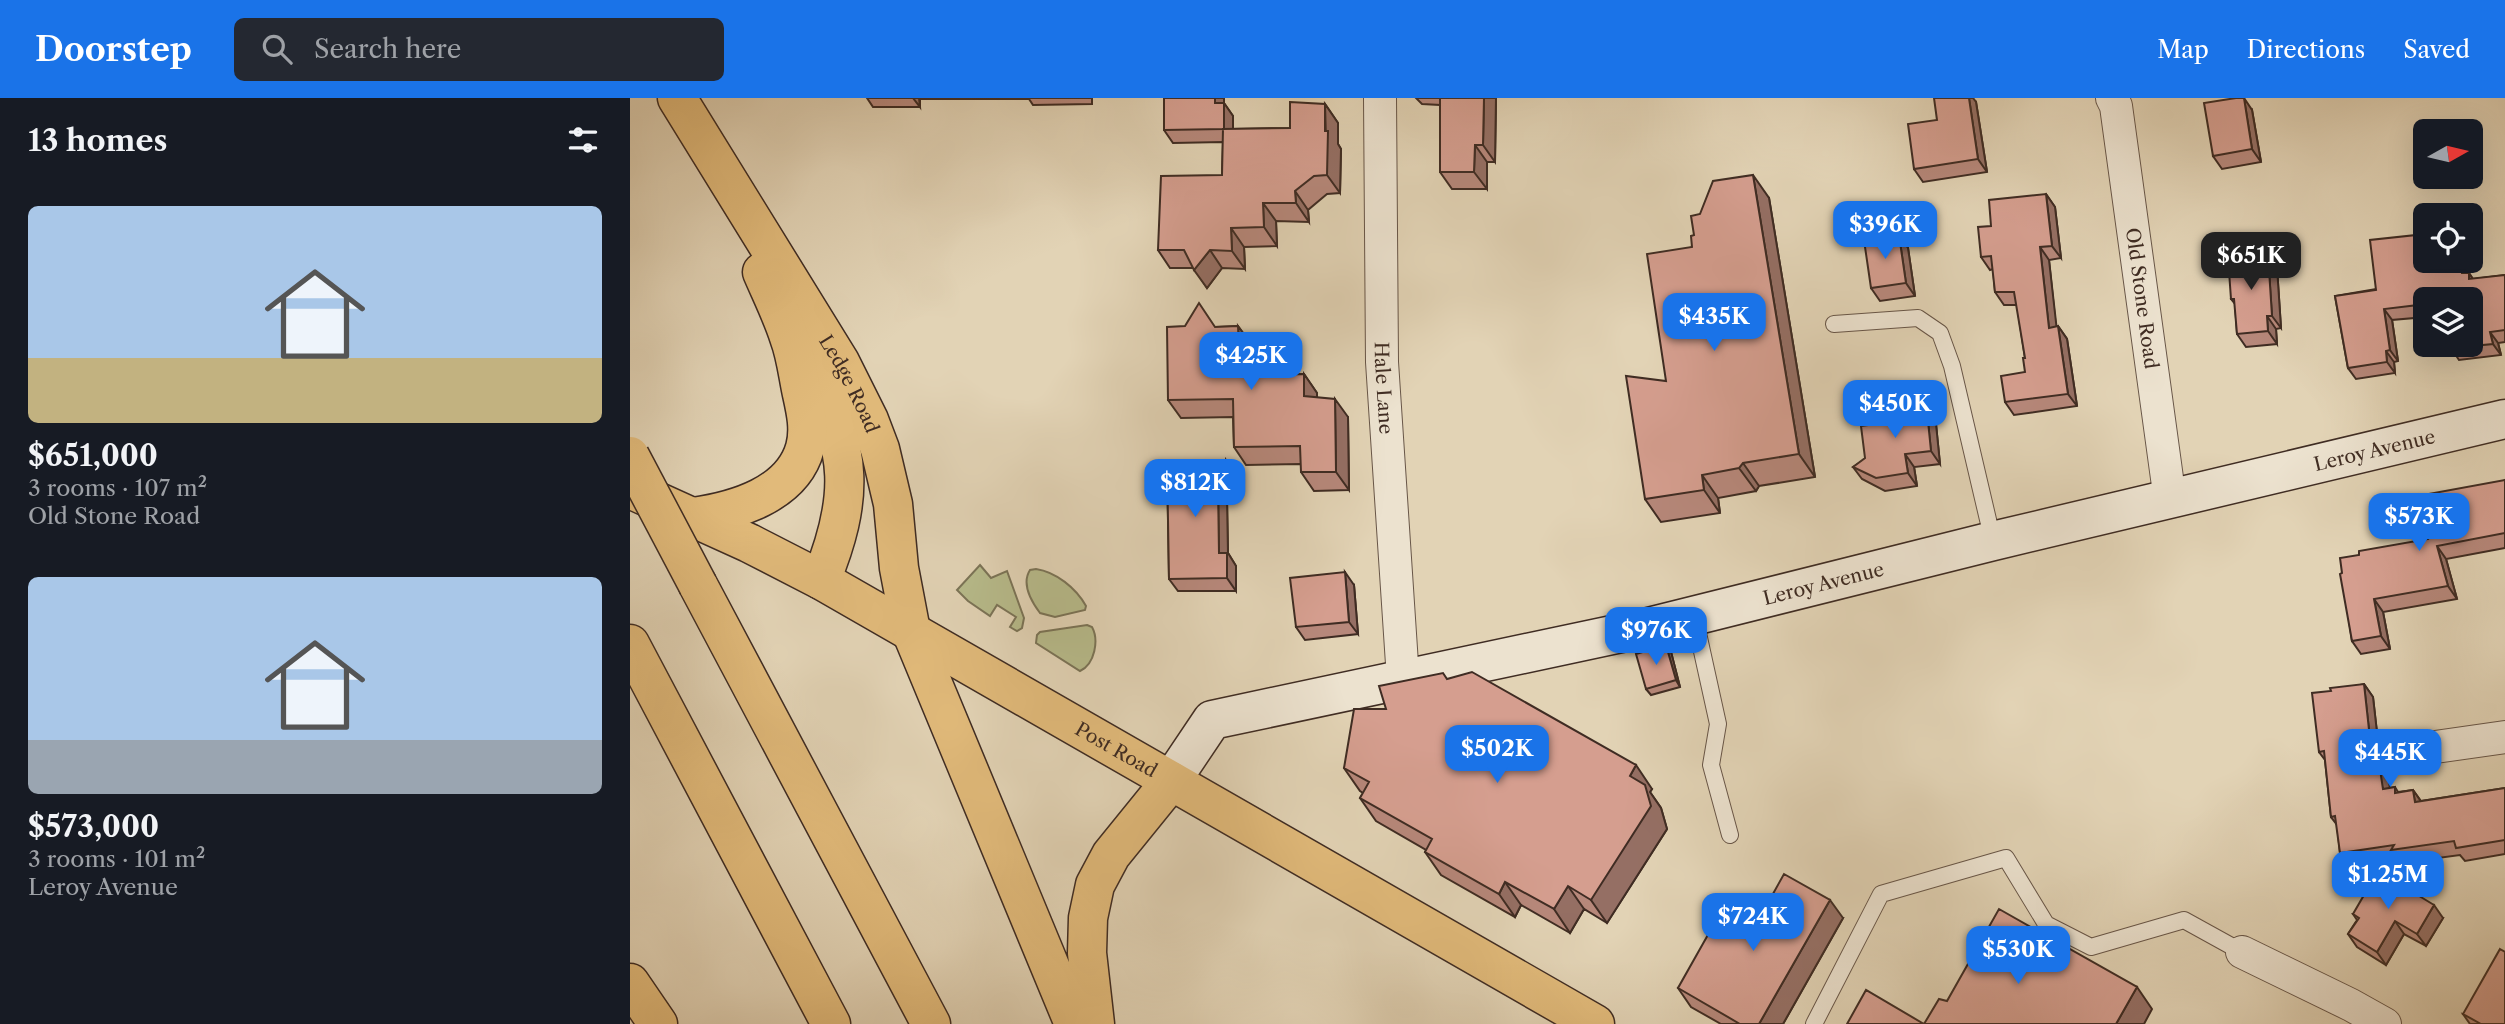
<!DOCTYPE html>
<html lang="en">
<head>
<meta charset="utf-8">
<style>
  body { margin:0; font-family:"Libre Caslon Text",serif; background:#242831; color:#f1f3f6; height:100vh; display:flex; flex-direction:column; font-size:26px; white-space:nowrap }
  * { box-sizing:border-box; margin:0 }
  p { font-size:23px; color:#9ea1a6 }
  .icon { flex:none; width:38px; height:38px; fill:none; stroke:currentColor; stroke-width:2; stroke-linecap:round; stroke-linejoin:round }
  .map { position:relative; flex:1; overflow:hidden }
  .details { display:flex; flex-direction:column; background:#171b24; width:630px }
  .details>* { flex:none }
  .needle { width:46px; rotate:82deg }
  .controls { position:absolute; left:1783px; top:21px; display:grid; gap:14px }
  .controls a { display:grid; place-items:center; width:70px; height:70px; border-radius:10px; background:#171b24; box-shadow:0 7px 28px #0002; font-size:35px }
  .price { position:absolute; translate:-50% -60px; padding:0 16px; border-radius:14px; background:#1a73e8; color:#fff; font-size:23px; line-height:46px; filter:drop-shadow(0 2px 4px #0008) }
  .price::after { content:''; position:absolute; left:50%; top:42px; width:21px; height:16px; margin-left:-10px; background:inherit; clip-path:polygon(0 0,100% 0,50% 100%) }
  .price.on { background:#222; color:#fff }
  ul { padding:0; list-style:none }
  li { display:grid; align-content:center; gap:14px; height:371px; padding:0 28px }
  li span { display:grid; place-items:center; height:217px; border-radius:10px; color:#555 }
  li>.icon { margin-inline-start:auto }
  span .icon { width:126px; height:126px; fill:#fffc; stroke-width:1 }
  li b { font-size:30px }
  h2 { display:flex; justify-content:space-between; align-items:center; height:84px; padding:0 28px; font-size:30px }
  header { display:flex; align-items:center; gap:42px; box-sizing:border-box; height:98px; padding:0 35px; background:#1a73e8; color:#fff }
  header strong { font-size:33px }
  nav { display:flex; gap:38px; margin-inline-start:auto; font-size:24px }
  .search { width:490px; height:63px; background:#242831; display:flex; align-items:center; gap:18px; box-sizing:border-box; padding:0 24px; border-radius:10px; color:#9ea1a6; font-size:26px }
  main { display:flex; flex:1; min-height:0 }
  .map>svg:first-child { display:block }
</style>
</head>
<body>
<header>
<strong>Doorstep</strong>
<div class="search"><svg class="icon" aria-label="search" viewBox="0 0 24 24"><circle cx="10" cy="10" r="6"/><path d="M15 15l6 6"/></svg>Search here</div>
<nav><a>Map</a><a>Directions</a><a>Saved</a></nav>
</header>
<main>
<section class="details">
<h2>13 homes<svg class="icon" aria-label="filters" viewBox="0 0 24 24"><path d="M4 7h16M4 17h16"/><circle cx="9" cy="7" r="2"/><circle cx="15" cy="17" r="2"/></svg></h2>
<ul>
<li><span style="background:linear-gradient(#a9c7e8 70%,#c2b280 0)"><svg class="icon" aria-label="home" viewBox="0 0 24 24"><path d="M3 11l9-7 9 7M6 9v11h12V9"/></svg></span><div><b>$651,000</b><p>3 rooms · 107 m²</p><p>Old Stone Road</p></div></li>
<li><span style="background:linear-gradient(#a9c7e8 75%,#9aa5b1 0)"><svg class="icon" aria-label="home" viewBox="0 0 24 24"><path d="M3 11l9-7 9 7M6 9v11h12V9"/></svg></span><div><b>$573,000</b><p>3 rooms · 101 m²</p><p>Leroy Avenue</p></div></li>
</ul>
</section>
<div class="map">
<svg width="1875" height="926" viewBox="0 0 1875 926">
  <rect width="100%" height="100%" fill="#e2d3b5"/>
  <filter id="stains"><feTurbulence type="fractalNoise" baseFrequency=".00286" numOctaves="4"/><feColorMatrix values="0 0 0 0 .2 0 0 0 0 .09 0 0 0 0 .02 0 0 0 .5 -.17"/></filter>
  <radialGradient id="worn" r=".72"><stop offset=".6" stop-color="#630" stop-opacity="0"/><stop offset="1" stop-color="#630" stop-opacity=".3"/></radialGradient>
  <path fill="#b7bb8b" stroke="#7b7457" stroke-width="2" d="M350,467L361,480L377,473L394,520L392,530L387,533L380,529L386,519L367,507L360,518L338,503L327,492Z
    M406,471C426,474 446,490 456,508L455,512L425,519L410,515C401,503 391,486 400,472Z
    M457,527L462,529C469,542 465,566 450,573L406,545L407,537L410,534Z"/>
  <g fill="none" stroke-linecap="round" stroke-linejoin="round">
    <defs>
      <path id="lane" d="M1204,226L1288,220L1310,235L1322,268L1363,443
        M1064,517L1088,626L1081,667L1100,737
        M1184,926L1251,796L1376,760L1416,826L1461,849L1554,822L1612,854"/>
      <g id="street">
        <path id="s1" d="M750,0L752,264L773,581"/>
        <path id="s2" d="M1482,0L1486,8L1540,402"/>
        <path d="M1777,653L1875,639"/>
        <path d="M1612,854L1721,907L1755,926"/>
      </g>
      <g id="secondary">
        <path id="s3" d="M541,683L582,622L1015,530L1363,443L1875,321"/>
      </g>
      <g id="primary">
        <path id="s4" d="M47,0L210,264L239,322L250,351L263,406L269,470L281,533"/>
        <path d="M182,275C223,353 224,401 191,482"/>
        <path id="s5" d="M2,392L119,445L191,482L965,926"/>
        <path d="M63,419C105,413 162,397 175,350C180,332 176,314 172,296C168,278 166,257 159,239C152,217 141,195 132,174"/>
      </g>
      <path id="highway" d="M68,487L301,926
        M281,533L444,926
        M0,546L201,926
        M0,885L28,926
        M465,926L457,855L458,820L465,787L481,757L541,683"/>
    </defs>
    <use href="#lane" stroke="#685648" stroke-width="18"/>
    <use href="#street" stroke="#685648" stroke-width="34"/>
    <use href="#secondary" stroke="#3f2c23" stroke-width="41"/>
    <use href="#primary" stroke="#3f2c23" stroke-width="41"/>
    <use href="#highway" stroke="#3f2c23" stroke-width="41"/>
    <use href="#lane" stroke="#ece2cf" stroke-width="16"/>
    <use href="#street" stroke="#ece2cf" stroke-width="32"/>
    <use href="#secondary" stroke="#ece2cf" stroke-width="38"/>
    <use href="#primary" stroke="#e1ba7a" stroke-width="38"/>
    <use href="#highway" stroke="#e1ba7a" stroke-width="38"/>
    <defs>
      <path id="highway-bridge" d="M0,358L68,487"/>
    </defs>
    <use href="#highway-bridge" stroke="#3f2c23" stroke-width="41" stroke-linecap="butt"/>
    <use href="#highway-bridge" stroke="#e1ba7a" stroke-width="38"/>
  </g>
  <path fill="#b7887b" stroke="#3f2c23" stroke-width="2" d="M237,0H462V6L403,7L399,1H290V9H243Z
    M534,0H594V5L603,18V31L660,30L695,6L708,25V46L711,51L710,95L697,96L678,112L679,124L646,123L647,148L614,149L615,171L592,170L577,190L564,170H540L528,152L592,77L593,44L543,45L534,32Z
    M786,0H866L865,64H857V91H822L810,74V7L792,6Z
    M1346,4L1357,74L1293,84L1284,71L1307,22Z
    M1622,12L1631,64L1592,71L1583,58Z
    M1416,96L1425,109L1431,160L1419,162L1426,229L1428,228L1437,241L1447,308L1384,317L1375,304L1395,274V260L1387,207H1374L1365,194L1363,171L1360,172L1351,159Z
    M1139,100L1185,379L1129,388L1126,393L1088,400L1090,415L1031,424L1015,401L1036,283L1064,137L1070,116Z
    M1269,137L1278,150L1285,198L1250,203L1241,190Z
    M1647,169L1651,230L1646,231L1647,246L1616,249L1607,236L1605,206L1601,201Z
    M1839,175L1843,181L1875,177V244L1868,245L1871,257L1829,262L1821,250L1841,201H1796V219L1762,222L1768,263L1764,264L1765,275L1726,281L1718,270L1705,198Z
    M608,228L621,246V251L642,250L655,269V277L674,276L687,295V300L718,319L719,392L684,393L671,374V366L616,367L604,349L603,319L551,320L538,302L586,229Z
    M1305,316L1310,366L1284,369L1287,388L1255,393L1232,381L1223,369Z
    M537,363L605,375V400L597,401L598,455L606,468V493H548L539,481Z
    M1875,382V450L1816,461L1827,501L1753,514L1760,551L1731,556L1722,543L1712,475L1729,457L1798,441Z
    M724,487L728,536L675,542L666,529Z
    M1036,547L1041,554L1050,589L1021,597L1016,591Z
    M817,581L1022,691L1020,694L1031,710L1037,731L977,825L954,811L940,835L891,807L885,819L811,777L795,754L796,752L746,723L730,700L733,695L730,693L714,670L756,611Z
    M1734,586L1743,599L1750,661L1757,671L1760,690L1765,689L1768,694L1783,692L1791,703L1875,690V756L1835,763L1830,757L1770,765L1767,761L1719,768L1710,755L1707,727L1701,719L1695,662L1689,654L1701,593Z
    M1723,816L1813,820L1796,848L1774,836L1756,867L1727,849L1718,836L1727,822Z
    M1213,820L1153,926H1091L1061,909L1048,890L1129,821Z
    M1833,916L1875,926H1840Z"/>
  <path fill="#956f64" stroke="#3f2c23" stroke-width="2" d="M283,0H289L290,9Z
    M585,0H594V5L603,18V44L594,31L585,5Z
    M854,0H866L865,64L853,47Z
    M1339,0H1343L1346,4L1357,74L1348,61Z
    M1614,0L1622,12L1631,64L1622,51Z
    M695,6L708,25V46L711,51L710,95L697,77Z
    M845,47L857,64V91L844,74Z
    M1123,77L1139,100L1185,379L1169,356Z
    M665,93L678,112L679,124L666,105Z
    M1416,96L1425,109L1431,160L1422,148Z
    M633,105L646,123L647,148L634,129Z
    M601,130L614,149L615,171L602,153Z
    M1269,137L1278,150L1285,198L1276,185Z
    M1410,149L1419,162L1428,242L1419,230Z
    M580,152L592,170L577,190L564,172Z
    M1638,156L1647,169L1651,230L1642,218Z
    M1831,163H1838L1839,175L1846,186L1832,175Z
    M1754,211L1762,222L1768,263L1760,252Z
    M1637,218L1646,231L1647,246L1638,233Z
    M608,228L621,246L622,269L609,251Z
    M1428,228L1437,241L1447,308L1438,296Z
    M1860,234L1868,245L1871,257L1863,246Z
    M642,250L655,269L656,296L643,277Z
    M1756,253L1764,264L1765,275L1757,264Z
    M674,276L687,295V317L674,298Z
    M705,301L718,319L719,392L706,374Z
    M1296,303L1305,316L1310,366L1301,353Z
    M1275,356L1284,369L1287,388L1278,375Z
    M596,362L605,375V400L596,388Z
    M1113,365L1129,388L1126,393L1109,370Z
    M1072,377L1088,400L1090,415L1074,392Z
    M588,388L597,401L598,455L606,468V493L597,480L589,455Z
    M1807,448L1816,461L1827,501L1818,488Z
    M715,474L724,487L728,536L719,524Z
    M1744,501L1753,514L1760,551L1751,538Z
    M1036,547L1041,554L1050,589L1046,582Z
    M1734,586L1743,599L1750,661L1757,671L1762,704L1753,691L1742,659Z
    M1006,667L1022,691L1020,694L1031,710L1037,731L977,825L961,802L1000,678Z
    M1783,692L1792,705L1785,704Z
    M875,784L891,807L885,819L869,796Z
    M938,788L954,811L940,835L924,811Z
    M1200,802L1213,820L1153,926H1129Z
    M1804,807L1813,820L1796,848L1787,836Z
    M1765,823L1774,836L1756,867L1747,854Z
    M1507,889L1522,911L1514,926H1486Z"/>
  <path fill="#d59e8f" stroke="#3f2c23" stroke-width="2" d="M534,0H585V5H594V31L534,32Z
    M810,0H854L853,47H845L844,74H810Z
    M1304,0H1339L1348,61L1284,71L1278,26L1307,22Z
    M1606,0H1614L1622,51L1583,58L1574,5Z
    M660,4L695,6V33H698L697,77L684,78L665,93L666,105H633L634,129L601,130L602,153L580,152L564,172L554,152H528L531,78L592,77L593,31L660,30Z
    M1123,77L1169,356L1113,365L1109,370L1072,377L1074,392L1015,401L996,278L1036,283L1017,156L1062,149L1061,138L1064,137L1061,118L1070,116L1083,83Z
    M1416,96L1422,148L1410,149L1419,230L1428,228L1438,296L1375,304L1371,278L1395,274L1393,260H1395L1384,194H1365L1361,158L1351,159L1348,129L1361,128L1359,102Z
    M1794,124H1796V163H1831L1832,175H1839V181L1875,177V232L1860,234L1863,246L1821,250V247H1841V201H1796V206L1754,211L1760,252L1756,253L1757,264L1718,270L1705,198L1746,192L1740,142L1795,136Z
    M1269,137L1276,185L1241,190L1234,142Z
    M1638,156L1642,218H1637L1638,233L1607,236L1604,201H1601L1598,159Z
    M569,205L585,229L608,228L609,251L642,250L643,277L674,276V298L705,301L706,374H671L670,348L604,349L603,301L538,302L537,229L555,228Z
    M1296,303L1301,353L1275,356L1278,375L1246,380L1223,369L1235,360L1231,328L1253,325L1251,309Z
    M596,362V388H588L589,455H597V480L539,481L537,363Z
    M1875,382V435L1807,448L1818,488L1744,501L1751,538L1722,543L1710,476L1712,475L1710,460L1729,457V453L1798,441L1793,417L1796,416L1793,397Z
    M715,474L719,524L666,529L660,480Z
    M1036,547L1046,582L1016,591L1006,556Z
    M842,574L1006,667L1000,678L1015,687L1021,708L961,802L938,788L924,811L875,784L869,796L795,754L802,741L730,700L739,684L714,670L724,611H756L749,588L813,575L817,581Z
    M1734,586L1742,659L1748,658L1753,691L1765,689V695L1783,692L1785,704L1875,690V742L1826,750L1824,743L1761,752L1764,747L1710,755L1705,718L1701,719L1694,653L1689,654L1682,595L1701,593L1700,590Z
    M1748,773L1804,807L1787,836L1765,823L1747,854L1718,836L1729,820L1723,816Z
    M1154,776L1200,802L1129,926H1110L1048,890L1097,803L1129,821Z
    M1369,811L1507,889L1486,926H1217L1236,892L1294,926L1309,901L1317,903Z
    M1870,851L1875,854V926H1851L1833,916Z"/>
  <g text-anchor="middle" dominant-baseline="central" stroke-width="7" stroke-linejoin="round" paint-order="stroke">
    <g font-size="19" fill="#3f2c23" stroke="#ece2cf">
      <text stroke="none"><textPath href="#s2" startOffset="203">Old Stone Road</textPath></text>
      <text stroke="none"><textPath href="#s4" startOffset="334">Ledge Road</textPath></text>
      <text stroke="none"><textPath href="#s1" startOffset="290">Hale Lane</textPath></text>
      <text stroke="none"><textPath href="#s3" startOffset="1267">Leroy Avenue</textPath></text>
      <text stroke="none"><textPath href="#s3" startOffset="700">Leroy Avenue</textPath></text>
      <text stroke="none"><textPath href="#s5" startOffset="550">Post Road</textPath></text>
    </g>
  </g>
  <rect width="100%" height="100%" filter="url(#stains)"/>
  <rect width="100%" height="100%" fill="url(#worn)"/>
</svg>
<div class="controls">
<a><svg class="needle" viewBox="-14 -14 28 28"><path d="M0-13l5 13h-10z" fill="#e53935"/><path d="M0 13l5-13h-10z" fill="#9ea1a6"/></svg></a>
<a><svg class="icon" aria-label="locate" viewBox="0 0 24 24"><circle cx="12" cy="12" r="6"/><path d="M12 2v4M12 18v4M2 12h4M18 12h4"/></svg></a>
<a><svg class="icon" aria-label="layers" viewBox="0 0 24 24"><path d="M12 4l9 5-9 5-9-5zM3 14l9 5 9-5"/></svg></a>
</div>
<b class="price" style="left:1255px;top:163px">$396K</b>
<b class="price on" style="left:1621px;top:194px">$651K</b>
<b class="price" style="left:1084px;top:255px">$435K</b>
<b class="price" style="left:621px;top:294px">$425K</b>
<b class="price" style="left:1265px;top:342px">$450K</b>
<b class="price" style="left:565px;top:421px">$812K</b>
<b class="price" style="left:1789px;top:455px">$573K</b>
<b class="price" style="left:1026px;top:569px">$976K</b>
<b class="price" style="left:867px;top:687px">$502K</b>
<b class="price" style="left:1760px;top:691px">$445K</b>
<b class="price" style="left:1758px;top:813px">$1.25M</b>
<b class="price" style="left:1123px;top:855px">$724K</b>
<b class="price" style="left:1388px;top:888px">$530K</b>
</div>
</main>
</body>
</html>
